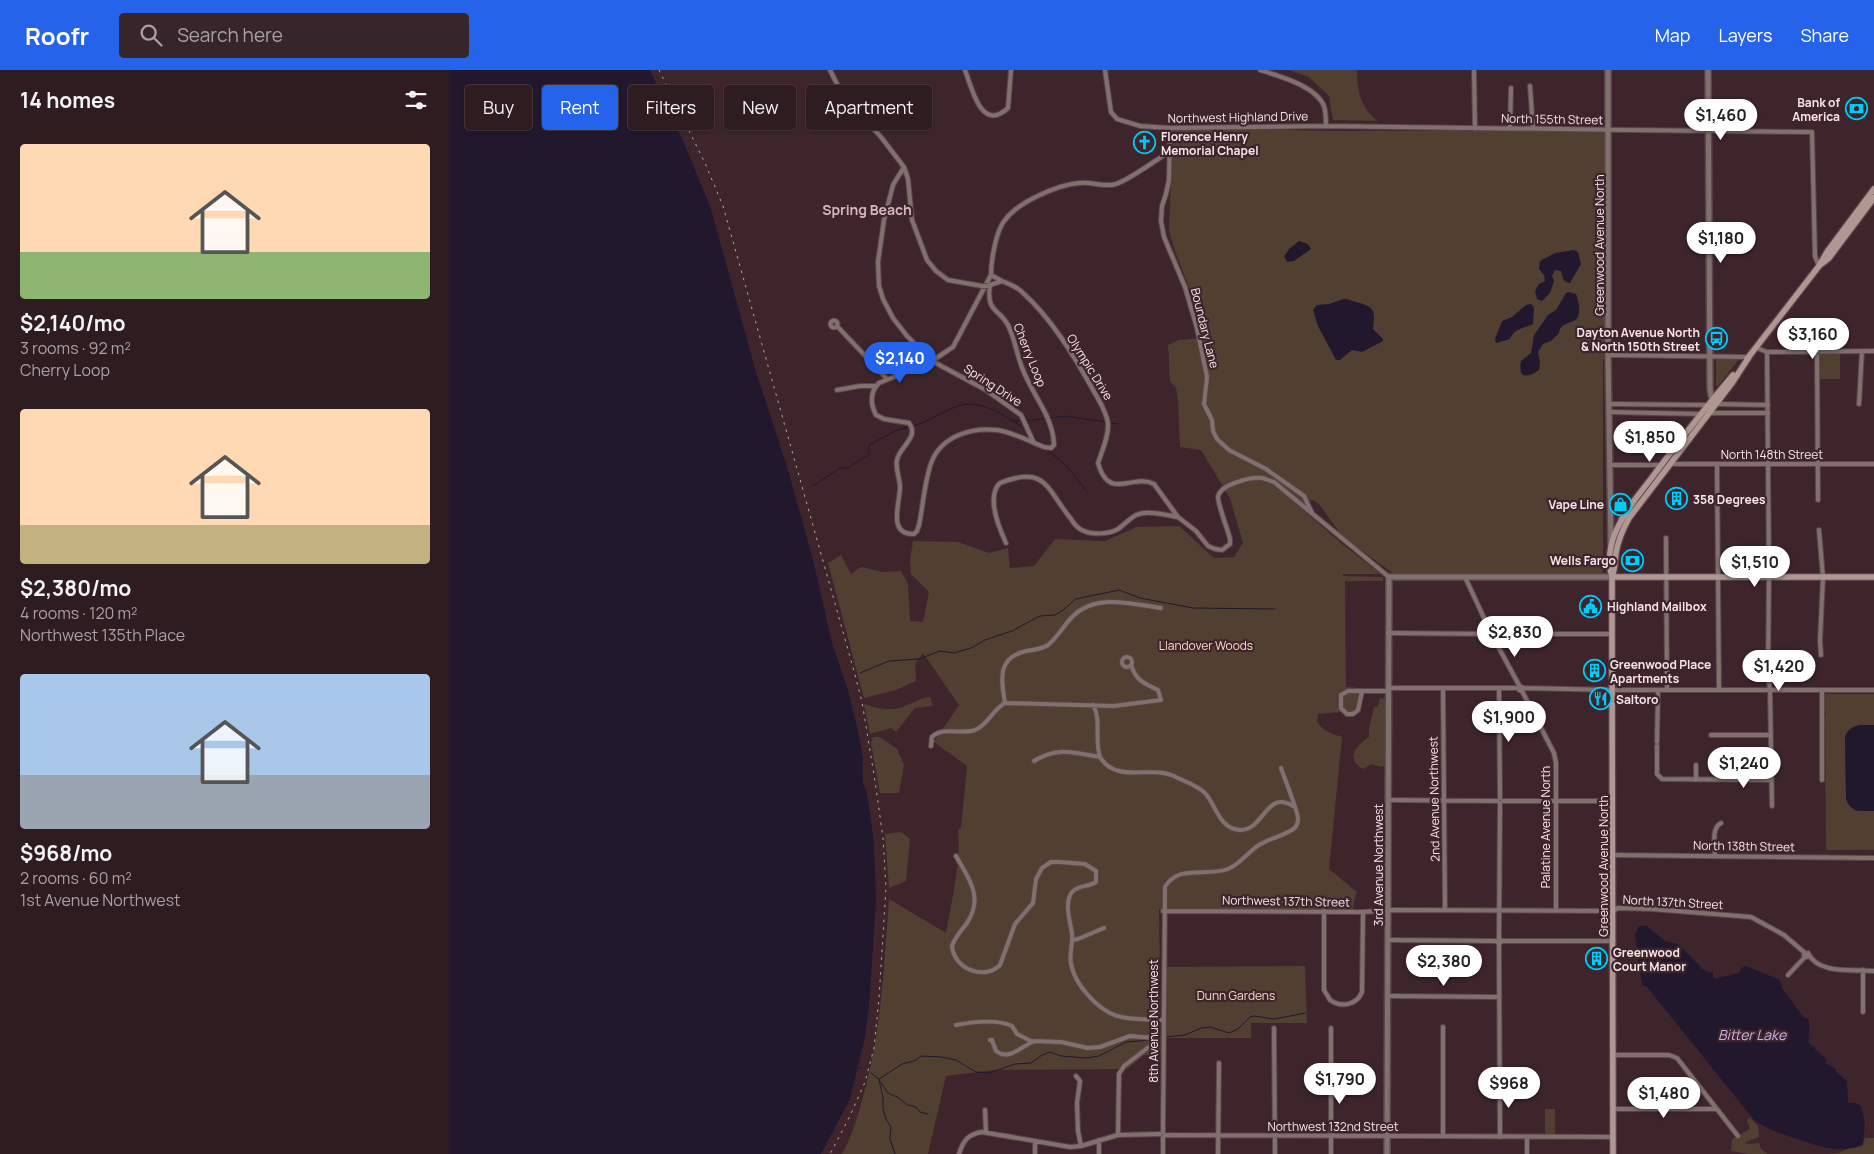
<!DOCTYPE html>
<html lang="en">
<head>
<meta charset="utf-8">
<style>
  body { margin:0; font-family:Manrope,sans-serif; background:#36252a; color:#f1f3f6; height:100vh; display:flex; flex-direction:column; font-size:19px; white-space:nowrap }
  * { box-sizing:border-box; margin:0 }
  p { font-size:16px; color:#a7a1a5 }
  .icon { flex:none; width:28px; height:28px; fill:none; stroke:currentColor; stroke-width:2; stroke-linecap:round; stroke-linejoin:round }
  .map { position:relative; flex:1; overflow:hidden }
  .drawer { display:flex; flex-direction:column; background:#2e1c21; width:450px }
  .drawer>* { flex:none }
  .banner { position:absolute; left:15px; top:15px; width:475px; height:45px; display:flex; gap:10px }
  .price { position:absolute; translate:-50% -42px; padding:0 11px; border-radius:18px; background:#fff; color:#222; font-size:16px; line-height:32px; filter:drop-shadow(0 1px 2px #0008) }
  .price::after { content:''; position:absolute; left:50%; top:30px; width:15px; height:11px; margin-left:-8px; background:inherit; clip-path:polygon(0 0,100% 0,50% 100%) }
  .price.selected { background:#2563eb; color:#fff }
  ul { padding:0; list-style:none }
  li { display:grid; align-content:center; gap:10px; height:265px; padding:0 20px }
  li span { display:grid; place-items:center; height:155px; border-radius:5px; color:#555 }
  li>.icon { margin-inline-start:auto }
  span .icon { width:90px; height:90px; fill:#fffc; stroke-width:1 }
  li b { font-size:21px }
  h2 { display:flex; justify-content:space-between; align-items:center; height:60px; padding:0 20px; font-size:21px }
  .pill { padding:0 18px; border-radius:5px; background:#2e1c21; box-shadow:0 1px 4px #0004,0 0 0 1px #493a3f; font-size:18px; line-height:45px }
  .pill.selected { background:#2563eb; color:#fff }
  header { display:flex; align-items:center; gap:30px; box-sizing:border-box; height:70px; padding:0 25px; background:#2563eb; color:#fff }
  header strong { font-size:24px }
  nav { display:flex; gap:28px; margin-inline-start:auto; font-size:18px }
  .search { width:350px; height:45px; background:#36252a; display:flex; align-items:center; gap:12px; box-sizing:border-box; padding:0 18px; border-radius:5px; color:#a7a1a5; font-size:19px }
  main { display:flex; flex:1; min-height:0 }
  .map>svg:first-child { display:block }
</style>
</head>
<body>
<header>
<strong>Roofr</strong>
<div class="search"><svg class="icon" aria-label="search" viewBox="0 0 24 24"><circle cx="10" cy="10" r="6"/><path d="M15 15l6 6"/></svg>Search here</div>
<nav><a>Map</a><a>Layers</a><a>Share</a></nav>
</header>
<main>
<section class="drawer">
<h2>14 homes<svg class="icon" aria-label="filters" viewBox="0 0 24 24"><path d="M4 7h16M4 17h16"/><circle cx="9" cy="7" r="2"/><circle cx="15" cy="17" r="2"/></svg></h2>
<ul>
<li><span style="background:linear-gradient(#ffd9b3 70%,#8fb573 0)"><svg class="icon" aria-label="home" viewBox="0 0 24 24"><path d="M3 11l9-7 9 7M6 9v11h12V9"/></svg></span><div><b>$2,140/mo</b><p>3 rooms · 92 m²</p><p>Cherry Loop</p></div></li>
<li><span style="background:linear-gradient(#ffd9b3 75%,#c2b280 0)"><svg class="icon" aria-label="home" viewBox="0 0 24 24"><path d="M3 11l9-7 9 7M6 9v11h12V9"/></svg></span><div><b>$2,380/mo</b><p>4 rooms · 120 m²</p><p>Northwest 135th Place</p></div></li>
<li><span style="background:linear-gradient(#a9c7e8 65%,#9aa5b1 0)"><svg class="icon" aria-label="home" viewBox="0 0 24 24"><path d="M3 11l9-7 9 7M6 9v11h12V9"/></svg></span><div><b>$968/mo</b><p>2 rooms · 60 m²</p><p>1st Avenue Northwest</p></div></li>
</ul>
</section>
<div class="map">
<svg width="1424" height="1084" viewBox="0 0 1424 1084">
  <rect width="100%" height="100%" fill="#3e252c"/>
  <path fill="#513f32" d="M839,0H907C907,22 911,38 928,51L883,50L879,26L859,7Z
    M732,58L885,61L1148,60L1154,63L1156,68V288L1153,289V501L1152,504H944L893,467L869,434L863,430L845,433L892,474L931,504H893V506L933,507V511H895L896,617L909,618C909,625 908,635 903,641L868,644L867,652C873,661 882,664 892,667L879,799L907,822L904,831L903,840L709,839L711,984L694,985L677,999L544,1000L496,1006L478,1084H392C401,1068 406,1052 411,1034C431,968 434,898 439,829L496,863C502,829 511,794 508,759L511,758L517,696L484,672L509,635L473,583L465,594L466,611L446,620L414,628L378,493L391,485L401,504L411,497L433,502L451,501L458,514L460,551L473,552L479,522L461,504L460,490L463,471L508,472L539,483L558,478L560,498L584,496L605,469L655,471L687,457L729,456L764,488L784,487L793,473L780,428L751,380L730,377L728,330L726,318L720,311L718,275L729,270L752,268L743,228L725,181L719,160L723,64L724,61Z
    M1369,284H1390V309H1369Z
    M1266,288H1290L1268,316H1266Z
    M1374,624H1424V655H1409L1397,662L1395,667L1396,729L1406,741H1424V780H1376L1375,649L1376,643L1374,642Z
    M480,627L483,636L465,638L446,662L441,658L420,664L414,634C428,639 443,642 457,635C466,632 470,628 480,627Z
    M930,628L936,629V695L932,697L921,694L913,699C894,688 907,675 919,667V658L924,637H928Z
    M423,667H430L447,679L454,695L449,723H430L421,673Z
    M451,762L460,769L456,811L439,818L435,764Z
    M855,896L857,953H801V968H716L715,897Z
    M1095,1039H1105V1065H1095Z
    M1300,1048L1308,1056L1309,1067L1296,1072V1074L1309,1073L1311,1079L1318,1084H1299L1281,1081L1282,1069L1300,1059L1297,1050Z
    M1415,1068H1424V1084H1378L1389,1083L1414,1071Z"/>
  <path fill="#22182d" d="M0,0H200L235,75L261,139L306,302L339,403L364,494L382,573L398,620L408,661L413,687V713L417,724L423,765L425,796L426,831L419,938L415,967L400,1029L371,1084H0Z
    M849,171L858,174L861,179L844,191L837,192L834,186L840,178Z
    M1124,180L1128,182L1131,194L1120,213C1112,212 1113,207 1111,201L1105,200L1102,206L1104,211L1100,223L1092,231L1087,229L1085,221L1089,214L1095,211L1094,205L1089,199L1090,191L1105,183Z
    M1119,222L1126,224C1129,233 1131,240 1127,249C1120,254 1110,253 1109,263L1101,271L1093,274L1088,282L1090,292L1089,300C1076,309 1068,308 1071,291L1081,283L1084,265L1098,245L1106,240L1116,223Z
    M894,229C898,229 902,231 906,232C926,237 925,241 923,259L933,269V271L912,282L902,280L890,290H886L868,256L863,240L867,235L879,234Z
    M1076,235L1081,234L1084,237L1083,254C1073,259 1065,258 1060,269L1046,273L1045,269L1052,251L1062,247Z
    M1424,655V741C1412,741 1400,743 1396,729L1395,667C1400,653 1412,655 1424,655Z
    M1189,856H1197L1215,871L1228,874L1251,897V900L1253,899L1258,902H1263V907L1268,909V907C1277,907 1282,904 1289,903L1291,898L1296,896L1330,910L1332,918L1354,948L1359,949C1360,958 1358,965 1359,974L1365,977V979L1377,990L1375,993L1386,999V1002L1397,1011L1398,1033H1406L1411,1036L1415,1053L1413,1075C1390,1084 1370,1077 1347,1069C1332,1064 1318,1060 1304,1050L1197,917L1192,915L1185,865Z"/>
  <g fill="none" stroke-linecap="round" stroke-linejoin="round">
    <path stroke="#22182d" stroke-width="1" d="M563,351H572
      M576,351L615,346L656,352
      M660,353L669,354
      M463,356C475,353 483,347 494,342C499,340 507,336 512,335C535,330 558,349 576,359
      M581,363L593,375
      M597,380L617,396L637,422
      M363,416L390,398H397L419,385V375L447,360L458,357
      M410,603L439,591L469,589L490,581L504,583L521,578L535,570L562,561L590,546L605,545L613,540L626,529L669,520L690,528L743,538L825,539
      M716,967L735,965L751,958L760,957L779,963L788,959L800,947L804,946L824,949L856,943
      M408,997L412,998
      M421,1003L429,1009L452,994L464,991L471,986L491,987L506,990L526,1002L539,1003L565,994L581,993L592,985L600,982L611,986L636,988L649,986L676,972L702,970
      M429,1010L433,1027V1039L436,1049L441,1057L440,1069L445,1084
      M429,1010L438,1023L447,1027L458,1035L466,1037L470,1042L478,1044"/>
    <defs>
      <path id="minor" d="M380,0L392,24L431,67L454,97L458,109L462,150L477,190L486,201L498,210L532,216
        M515,0C522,18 531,63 558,38L561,0
        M655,0L661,42L667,49L690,56L720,58L876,56L1178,60
        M810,0C829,6 866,16 874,36C876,43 876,49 876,56
        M1024,0L1025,59
        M1080,16L1083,58
        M720,58L719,110L716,124L712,136L711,151L714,167L735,217L747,258L757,307L754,334L762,350L763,361L767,369L779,380L816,399L854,426L862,443
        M1060,58L1061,18
        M1180,60L1362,62L1365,186L1369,196
        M454,97L443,115L434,150L428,192L429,216L433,229L443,248L457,266L482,291L536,320L571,345L584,373
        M552,211L541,205C541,191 546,160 555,150C568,132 607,115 629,113C642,111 653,118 666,114C679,110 706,90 719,82
        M540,215C536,243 549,238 558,255C565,269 567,286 573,300C583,326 603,346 604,375L601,378L594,377C579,371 562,362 547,360C522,357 492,366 482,391C475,407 473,436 469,455L467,461L464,464C437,465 450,433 450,417C450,408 445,399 447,390C449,377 470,367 459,353L434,349L426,345C420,333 420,322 429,313L482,291L503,277L541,205
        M540,215L552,211C559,214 566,216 572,222C601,248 623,284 642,318C648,329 656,340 658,353C659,366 652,381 648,393C659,432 682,403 704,414L728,447L746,461L758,476L765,479L772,480L780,474V469C778,460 768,435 768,427C770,414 801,407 812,408C816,409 820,411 824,412L939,507
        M380.5 254a3.5 3.5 0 1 1 7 0a3.5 3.5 0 1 1-7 0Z
        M387,256L437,309
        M1307,278L1317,282L1424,281
        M1367,280L1368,430
        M1317,282L1319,502L1318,603L1320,620L1322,736
        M1158,285L1298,287
        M387,320L410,316H426
        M1159,334L1259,335
        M1266,334L1318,335
        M1409,334L1412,281
        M1159,342L1251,344
        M1260,343H1318
        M1220,394H1424
        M1267,394L1269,620
        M1159,395H1211
        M1369,460L1373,507L1370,571L1371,585
        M1216,468L1217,620
        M556,473C549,458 536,426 550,413C596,395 596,418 621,449C624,454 628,459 634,461C643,465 660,464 668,459C674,455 679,449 686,445C698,440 715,445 728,447
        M1015,507L1040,561
        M1037.5 564a3.5 3.5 0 1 1 7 0a3.5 3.5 0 1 1-7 0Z
        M938,563L1038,564
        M1045,564H1162
        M1043,567L1070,617
        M672 592a5 5 0 1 1 10 0a5 5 0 1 1-10 0Z
        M938,618H1069
        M993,618L995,840
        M1074,618L1072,621L1069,620L1071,617L1074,618L1162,620H1424
        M1049,619L1050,728
        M898,621H912L908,640L903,644H897L891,638V625Z
        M912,621H938
        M1072,621L1104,683L1106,693V841
        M1372,621V710
        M555,633C551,609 547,588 576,581C584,580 592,579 598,575C608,567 614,555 623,546C647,523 682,534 711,538
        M643,635C652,650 644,670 650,687
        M1261,665H1320
        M1207,672L1208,620
        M481,676L482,667C493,656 511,665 525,660C538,655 543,639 555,633L664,636L711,630L708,620C694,613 687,612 681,595
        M1207,676V704L1212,709L1321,710
        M584,691C608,676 624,683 650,687C666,714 701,695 724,706C733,711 747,715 755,723C766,735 769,759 790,760C814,761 816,719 843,736
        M1246,710V695
        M938,730L1048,731
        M1053,731H1163
        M1163,785L1424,788
        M506,786C519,809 534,827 517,853C512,860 505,867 502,876C504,899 534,911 550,895L565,854L583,833L586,809L592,798L601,792H610L635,794L646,801V812C639,817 628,815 622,822C614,832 620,852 622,863C623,874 619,884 621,894C623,905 630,916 637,924C662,953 679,948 713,950
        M1265,786C1265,776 1261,758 1271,753
        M713,841L913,842L942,840L1163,841L1168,838L1202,839L1301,847L1334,865L1355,883
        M874,841V920L880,930C891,938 907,935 912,922L913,842
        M1049,869L1050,733
        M622,870L628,869L654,858
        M938,870L1047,871
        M1052,871L1050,873L1047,872L1049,869L1052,871H1162
        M1049,874L1050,1067
        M1359,886L1356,887L1354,885L1358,883C1368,905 1404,899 1424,901
        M1413,900V942
        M1338,905L1355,887
        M938,926L1049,927
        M506,955C522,952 547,949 562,956L567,964L581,971L611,972L638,978L650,977L680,966L704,968V973L674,996L669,1004L668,1065
        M993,957V1066
        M824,958L825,1084
        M540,970H542L546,981C559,991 570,977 583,972
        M1162,985H1219L1227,988L1288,1066
        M626,1006L630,1011L627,1033L628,1061L631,1076
        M1163,1039H1265
        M535,1040L536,1062
        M713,1062L715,817C728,794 757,807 778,799C790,794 798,782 809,775C818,769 830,767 840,761C845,759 848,755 848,749C849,744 834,707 831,698
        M715,1065L1163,1067
        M713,1067V1084
        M1077,1067V1084
        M585,1071V1084
        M509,1084C513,1071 518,1064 532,1062L620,1077L631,1076L668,1065L710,1064
        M649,1084V1070
        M768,1084L769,993
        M881,1084V958"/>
      <path id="tertiary" d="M1158,0V285L1161,475
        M1258,0L1260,318L1261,325L1264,332
        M937,1084L939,507H1162"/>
      <path id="secondary" d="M1370,195L1379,188L1424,128
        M1297,289L1369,196L1377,182L1424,119
        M1162,507C1157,492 1160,473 1167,459C1176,438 1193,420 1206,402C1231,369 1256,337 1283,305
        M1162,507H1424
        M1163,1084L1162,564V507C1165,499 1165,491 1166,483C1168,470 1173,459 1179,448L1282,313L1299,287"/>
    </defs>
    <use href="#minor" stroke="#5c444a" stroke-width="6"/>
    <use href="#tertiary" stroke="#5c444a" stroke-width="8"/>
    <use href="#secondary" stroke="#5c444a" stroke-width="8"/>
    <use href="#minor" stroke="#80716e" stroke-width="4"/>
    <use href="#tertiary" stroke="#80716e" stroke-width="5"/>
    <use href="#secondary" stroke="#af9793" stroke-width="5.5"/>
    <path stroke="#b9a6aa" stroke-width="1" stroke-dasharray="2.5 5" stroke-linecap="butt" d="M209,0L255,93L273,136L404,601L412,632L425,711L433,768L436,818L429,928L424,978L415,1012L400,1046L380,1084"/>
    <defs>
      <path id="minor-bridge" d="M532,216H538"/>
    </defs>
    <use href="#minor-bridge" stroke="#5c444a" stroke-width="6" stroke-linecap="butt"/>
    <use href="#minor-bridge" stroke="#80716e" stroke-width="4"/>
  </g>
  <defs>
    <symbol id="bank-ring" viewBox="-11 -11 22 22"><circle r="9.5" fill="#3e252c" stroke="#00cbf9" stroke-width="1.5"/><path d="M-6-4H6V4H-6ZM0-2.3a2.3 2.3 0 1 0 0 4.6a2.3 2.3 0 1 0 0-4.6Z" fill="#00cbf9"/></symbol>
    <symbol id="church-ring" viewBox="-11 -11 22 22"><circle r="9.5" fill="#3e252c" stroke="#00cbf9" stroke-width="1.5"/><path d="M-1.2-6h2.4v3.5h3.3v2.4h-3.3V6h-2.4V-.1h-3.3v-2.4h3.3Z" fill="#00cbf9"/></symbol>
    <symbol id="bus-ring" viewBox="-11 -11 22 22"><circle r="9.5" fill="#3e252c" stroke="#00cbf9" stroke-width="1.5"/><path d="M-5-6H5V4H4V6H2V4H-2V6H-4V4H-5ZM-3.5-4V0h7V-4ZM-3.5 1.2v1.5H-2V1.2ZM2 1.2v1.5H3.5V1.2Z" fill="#00cbf9"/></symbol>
    <symbol id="building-ring" viewBox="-11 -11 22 22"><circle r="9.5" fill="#3e252c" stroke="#00cbf9" stroke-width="1.5"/><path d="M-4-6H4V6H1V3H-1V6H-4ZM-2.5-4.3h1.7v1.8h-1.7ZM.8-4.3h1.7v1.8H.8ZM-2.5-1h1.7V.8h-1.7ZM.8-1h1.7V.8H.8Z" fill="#00cbf9"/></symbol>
    <symbol id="shop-ring" viewBox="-11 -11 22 22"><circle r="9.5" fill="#3e252c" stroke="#00cbf9" stroke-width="1.5"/><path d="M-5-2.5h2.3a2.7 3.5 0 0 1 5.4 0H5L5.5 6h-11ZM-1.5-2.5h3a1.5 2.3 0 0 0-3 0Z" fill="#00cbf9"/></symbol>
    <symbol id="civic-ring" viewBox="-11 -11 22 22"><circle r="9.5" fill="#3e252c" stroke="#00cbf9" stroke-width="1.5"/><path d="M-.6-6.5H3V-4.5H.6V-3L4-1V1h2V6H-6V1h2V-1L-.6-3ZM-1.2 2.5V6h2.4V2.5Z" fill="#00cbf9"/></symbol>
    <symbol id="restaurant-ring" viewBox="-11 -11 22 22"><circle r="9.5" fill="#3e252c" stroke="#00cbf9" stroke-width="1.5"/><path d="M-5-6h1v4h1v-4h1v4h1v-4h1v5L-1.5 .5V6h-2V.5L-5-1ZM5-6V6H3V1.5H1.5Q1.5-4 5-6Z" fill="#00cbf9"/></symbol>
  </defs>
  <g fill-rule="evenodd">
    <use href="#bank-ring" x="1394" y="26" width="25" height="25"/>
    <use href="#church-ring" x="682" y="60" width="25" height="25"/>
    <use href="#bus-ring" x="1254" y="256" width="25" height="25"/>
    <use href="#building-ring" x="1214" y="416" width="25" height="25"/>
    <use href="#shop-ring" x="1158" y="422" width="25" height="25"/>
    <use href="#bank-ring" x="1170" y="478" width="25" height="25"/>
    <use href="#civic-ring" x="1128" y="524" width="25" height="25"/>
    <use href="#building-ring" x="1132" y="588" width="25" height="25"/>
    <use href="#restaurant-ring" x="1138" y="616" width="25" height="25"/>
    <use href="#building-ring" x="1134" y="876" width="25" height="25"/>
  </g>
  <g text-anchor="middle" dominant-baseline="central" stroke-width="4.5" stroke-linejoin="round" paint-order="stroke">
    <g font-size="12" font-weight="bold" fill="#f7e6e9" stroke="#3e252c" text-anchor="start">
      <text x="1390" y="32" text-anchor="end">Bank of<tspan x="1390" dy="14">America</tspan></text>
      <text x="711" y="66">Florence Henry<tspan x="711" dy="14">Memorial Chapel</tspan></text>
      <text x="1250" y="262" text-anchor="end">Dayton Avenue North<tspan x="1250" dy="14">&amp; North 150th Street</tspan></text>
      <text x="1243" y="429">358 Degrees</text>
      <text x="1154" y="434" text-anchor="end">Vape Line</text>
      <text x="1166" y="490" text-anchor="end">Wells Fargo</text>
      <text x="1157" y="536">Highland Mailbox</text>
      <text x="1160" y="594">Greenwood Place<tspan x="1160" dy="14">Apartments</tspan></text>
      <text x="1166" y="629">Saltoro</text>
      <text x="1163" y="882">Greenwood<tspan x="1163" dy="14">Court Manor</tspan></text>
    </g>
    <g font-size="12" fill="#f7e6e9" stroke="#3e252c">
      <text transform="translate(788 47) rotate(-1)">Northwest Highland Drive</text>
      <text transform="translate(1102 49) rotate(1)">North 155th Street</text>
      <text transform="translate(1149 175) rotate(-90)">Greenwood Avenue North</text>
      <text transform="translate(755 258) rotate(76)">Boundary Lane</text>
      <text transform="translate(580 285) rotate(68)">Cherry Loop</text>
      <text transform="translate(640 297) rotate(58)">Olympic Drive</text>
      <text transform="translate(543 315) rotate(33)">Spring Drive</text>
      <text x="1322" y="384">North 148th Street</text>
      <text transform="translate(984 729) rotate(-91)">2nd Avenue Northwest</text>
      <text transform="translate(1095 757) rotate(-90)">Palatine Avenue North</text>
      <text transform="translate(1294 776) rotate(1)">North 138th Street</text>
      <text transform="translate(928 795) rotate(-90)">3rd Avenue Northwest</text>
      <text transform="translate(1153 796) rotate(-90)">Greenwood Avenue North</text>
      <text transform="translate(836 831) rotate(1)">Northwest 137th Street</text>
      <text transform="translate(1223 832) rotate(3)">North 137th Street</text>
      <text transform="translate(703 951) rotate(-90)">8th Avenue Northwest</text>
      <text x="883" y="1056">Northwest 132nd Street</text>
    </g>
    <g font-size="12" fill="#f8dbc5" stroke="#3e252c">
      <text x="756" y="575">Llandover Woods</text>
      <text x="786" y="925">Dunn Gardens</text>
    </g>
    <g font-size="14" font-weight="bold" fill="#d8b8bf" stroke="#3e252c">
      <text x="417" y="139">Spring Beach</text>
    </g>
    <g font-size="14" font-style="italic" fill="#cab3e5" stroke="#3e252c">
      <text x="1302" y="964">Bitter Lake</text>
    </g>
  </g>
</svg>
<b class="price" style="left:1271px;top:71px">$1,460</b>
<b class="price" style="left:1271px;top:194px">$1,180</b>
<b class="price" style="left:1363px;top:290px">$3,160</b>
<b class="price selected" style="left:450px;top:314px">$2,140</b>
<b class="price" style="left:1200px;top:393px">$1,850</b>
<b class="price" style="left:1305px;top:518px">$1,510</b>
<b class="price" style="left:1065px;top:588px">$2,830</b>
<b class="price" style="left:1329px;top:622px">$1,420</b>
<b class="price" style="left:1059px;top:673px">$1,900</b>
<b class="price" style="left:1294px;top:719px">$1,240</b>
<b class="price" style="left:994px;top:917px">$2,380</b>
<b class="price" style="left:890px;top:1035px">$1,790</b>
<b class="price" style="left:1059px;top:1039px">$968</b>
<b class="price" style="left:1214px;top:1049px">$1,480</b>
<div class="banner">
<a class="pill">Buy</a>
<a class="pill selected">Rent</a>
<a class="pill">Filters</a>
<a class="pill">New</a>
<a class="pill">Apartment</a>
</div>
</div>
</main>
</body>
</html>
